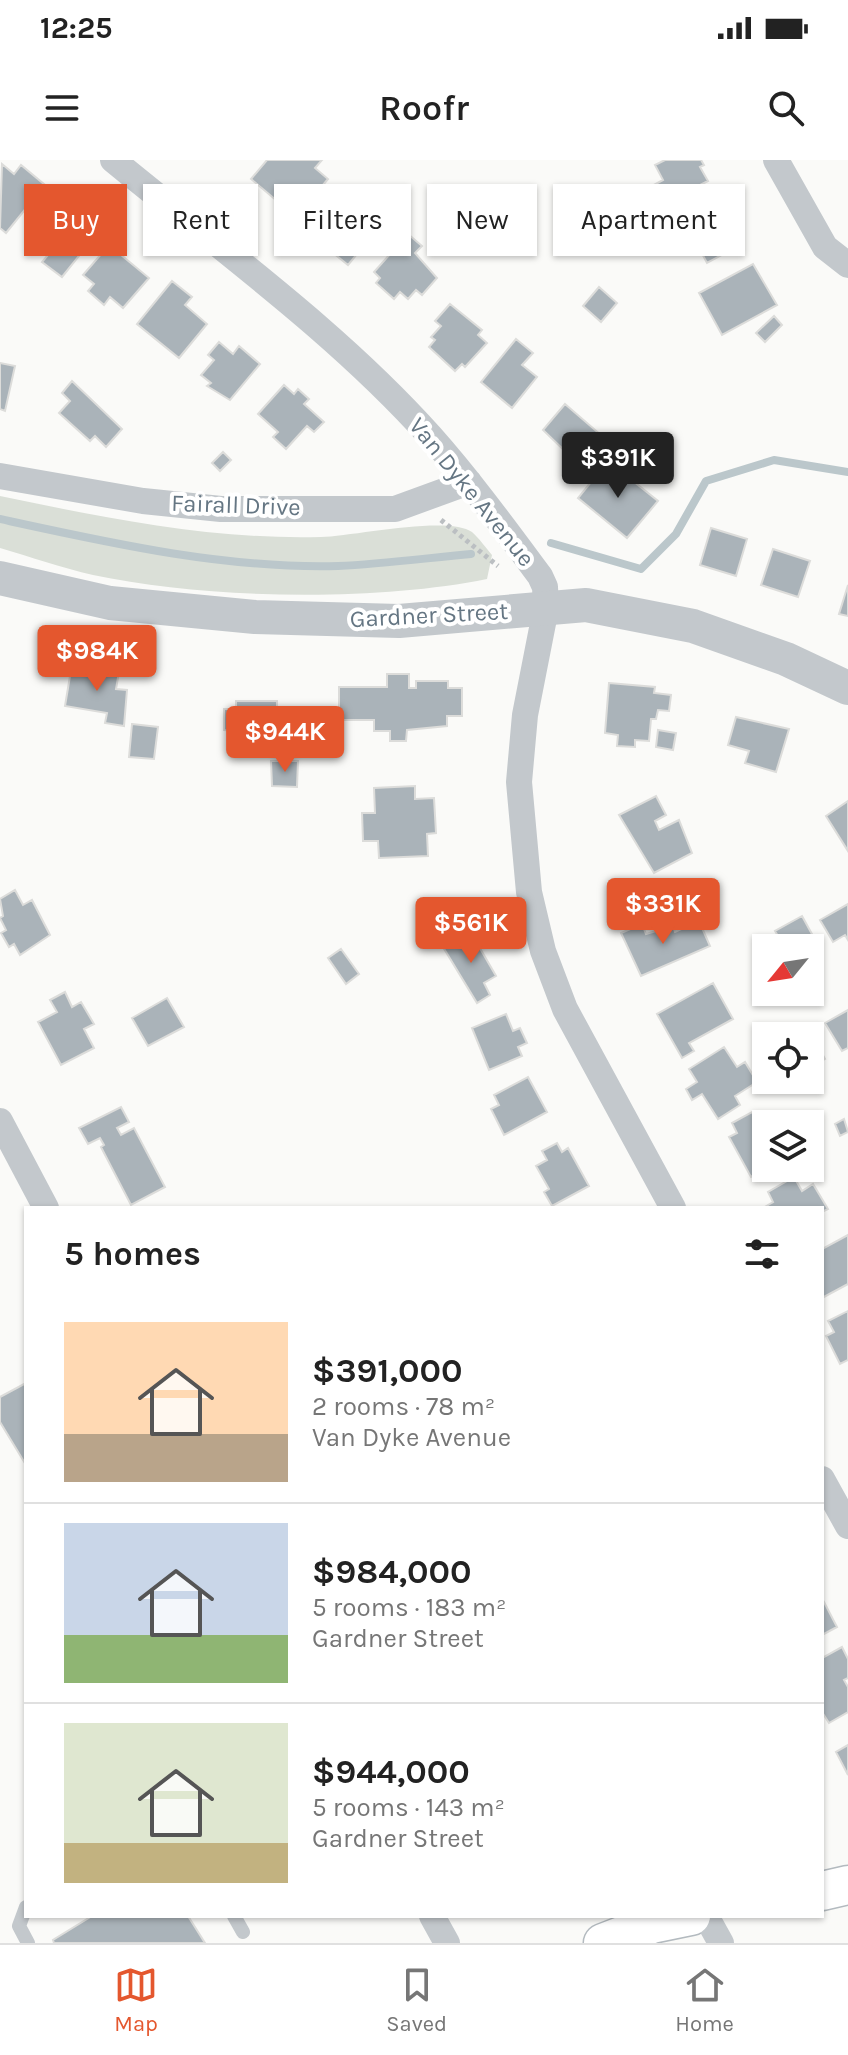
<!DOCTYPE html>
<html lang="en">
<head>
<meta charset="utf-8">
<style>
  body { margin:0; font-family:Karla,sans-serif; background:#f6f6f6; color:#222; height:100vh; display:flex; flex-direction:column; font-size:30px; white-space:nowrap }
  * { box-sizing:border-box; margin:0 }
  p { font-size:26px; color:#767676 }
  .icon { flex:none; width:44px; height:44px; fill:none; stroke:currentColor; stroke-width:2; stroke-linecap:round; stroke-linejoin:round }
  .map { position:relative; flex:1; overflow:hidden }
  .details { position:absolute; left:24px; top:1046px; width:800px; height:712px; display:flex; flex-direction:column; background:#fff; border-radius:0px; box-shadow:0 2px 6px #0004 }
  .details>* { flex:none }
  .top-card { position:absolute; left:24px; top:24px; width:800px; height:72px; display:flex; gap:16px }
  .needle { width:52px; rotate:240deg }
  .fabs { position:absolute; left:752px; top:774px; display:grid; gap:16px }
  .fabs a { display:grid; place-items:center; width:72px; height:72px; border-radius:0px; background:#fff; box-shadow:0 2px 6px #0004; font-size:40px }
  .price { position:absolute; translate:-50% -68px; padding:0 18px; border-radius:8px; background:#e4572e; color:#fff; font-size:26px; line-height:52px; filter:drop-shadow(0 2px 4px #0008) }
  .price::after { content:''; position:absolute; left:50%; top:48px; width:24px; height:18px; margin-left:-12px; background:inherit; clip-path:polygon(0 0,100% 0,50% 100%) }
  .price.active { background:#222; color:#fff }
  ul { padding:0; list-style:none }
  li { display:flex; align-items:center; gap:24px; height:200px; padding:0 40px }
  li+li { border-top:2px solid #e0e0e0 }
  li span { display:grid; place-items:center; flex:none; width:224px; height:160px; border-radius:0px; color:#555 }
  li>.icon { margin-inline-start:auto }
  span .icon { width:96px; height:96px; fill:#fffc; stroke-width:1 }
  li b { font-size:34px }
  h2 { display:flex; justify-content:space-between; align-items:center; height:96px; padding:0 40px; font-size:34px }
  .pill { padding:0 28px; border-radius:0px; background:#fff; box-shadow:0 2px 6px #0004; font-size:28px; line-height:72px }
  .pill.active { background:#e4572e; color:#fff }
  .status { display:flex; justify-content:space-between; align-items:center; height:56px; padding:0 40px; background:#fff; direction:ltr }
  .status svg { height:22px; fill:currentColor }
  header { display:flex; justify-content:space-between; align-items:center; height:104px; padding:0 40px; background:#fff; font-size:36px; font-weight:600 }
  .dock { display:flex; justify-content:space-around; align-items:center; height:112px; border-top:2px solid #e0e0e0; background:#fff; font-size:22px; color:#767676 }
  .dock a { display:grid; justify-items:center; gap:4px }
  .dock .active { color:#e4572e }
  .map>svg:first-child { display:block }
</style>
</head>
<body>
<div class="status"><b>12:25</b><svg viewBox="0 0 49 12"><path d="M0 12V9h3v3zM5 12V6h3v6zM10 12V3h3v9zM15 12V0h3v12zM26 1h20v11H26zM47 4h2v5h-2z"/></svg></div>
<header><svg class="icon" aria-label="menu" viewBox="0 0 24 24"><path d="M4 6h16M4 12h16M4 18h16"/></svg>Roofr<svg class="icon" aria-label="search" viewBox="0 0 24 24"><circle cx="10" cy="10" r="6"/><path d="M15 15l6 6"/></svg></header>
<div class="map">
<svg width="848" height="1783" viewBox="0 0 848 1783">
  <rect width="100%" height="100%" fill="#fafaf8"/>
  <path fill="#dadfd7" d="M0,336C105,358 213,380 321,377C353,376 449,355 472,372C479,378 486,388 492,395L487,419C374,442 206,439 93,415C62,408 31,397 0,388Z"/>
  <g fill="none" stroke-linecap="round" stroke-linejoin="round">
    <path stroke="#bbc7cb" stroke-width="8" d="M0,359C110,383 225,409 338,406C382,404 427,398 471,394
      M551,383L641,409L676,374L706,321L774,300L848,312"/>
  </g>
  <path fill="#aab3b9" stroke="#dcdcda" stroke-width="2" d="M267,0H322L315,8L328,19L296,57L251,19Z
    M665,0H701L704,5L700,7L708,21L673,39L669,31L657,36L652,26L663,20L655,5Z
    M2,4L14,14L21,5L45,25L6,73L0,68Z
    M371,40L389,55L348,105L311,75L325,59L332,65L349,45L359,53Z
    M496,40L507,49L496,61L486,53Z
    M57,41L78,58L84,51L103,66L62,117L42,102L53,89L33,72Z
    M725,50L740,85L707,103L689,69Z
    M512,58L526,69L516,81L502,70Z
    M408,74L422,86L415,93L437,118L422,135L416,130L408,139L400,132L394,139L376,123L380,118L374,112Z
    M109,85L149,118L123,148L110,137L104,145L88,131L94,124L83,115Z
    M753,104L777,145L722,175L699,133Z
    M172,121L192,137L185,145L207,164L179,198L137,164Z
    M599,127L617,143L601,162L583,146Z
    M450,144L482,170L478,175L487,183L465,207L462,204L455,211L429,187L435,180L431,177L441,166L435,161Z
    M774,156L782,165L765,182L756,173Z
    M516,179L533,193L522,205L537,217L512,248L481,222Z
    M219,182L233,194L239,186L260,204L230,240L207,226L211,223L201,215L214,200L208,195Z
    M0,203L15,206L5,251L0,249Z
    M72,221L122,269L106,287L95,276L90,281L59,253L70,241L62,233Z
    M284,225L294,234L298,229L309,239L304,244L324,262L314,272L307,266L286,289L273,277L278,272L258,254Z
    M565,244L601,275L581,299L572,292L569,295L543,270Z
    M223,292L231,300L220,311L212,303Z
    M608,301L658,341L627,378L578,338Z
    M711,368L747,379L736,416L700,405Z
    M773,389L810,401L798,437L761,425Z
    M848,425V456L839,454Z
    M72,504L119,512L116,529L127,530L124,566L105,563L107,553L65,546Z
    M387,514H409V528H416V521H448V528H462V556H447V566L407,570L406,581H390V571H374V560H339V527H387Z
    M609,523L655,527L654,533L671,535L669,551L658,550L656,559H651L649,581L635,580V587L617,586L618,575L605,573Z
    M236,541H277V573L224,570V549H236Z
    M736,557L789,569L776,612L745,603L749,591L728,585Z
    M132,564L158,567L154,599L129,597Z
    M658,570L676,573L673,590L656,587Z
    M271,601H298L297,627L272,626Z
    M415,626V639L434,638L436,673L427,674L428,696L379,698L378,681H363L362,653H375L374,628Z
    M656,636L666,655L655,661L659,670L679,660L692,693L654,713L619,655Z
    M848,641V691L826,656Z
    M15,730L23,745L32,740L50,775L20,795L14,784L9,787L1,773L6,770L0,758L3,756L0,739Z
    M848,744V780L845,775L833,782L820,760Z
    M802,756L818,785L810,790L785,788L775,771Z
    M699,761L710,786L641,816L621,773L642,764L646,774L673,766L675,772Z
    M470,771L496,816L484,823L490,835L477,843L443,787Z
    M341,789L359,814L346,824L328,798Z
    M713,823L733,859L689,883L694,891L682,898L657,854Z
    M65,832L72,847L81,842L94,864L84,869L94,888L61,905L38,862L57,852L50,840Z
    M167,838L184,867L148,886L132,858Z
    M848,850V888L842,891L825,863Z
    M506,854L513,871L520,868L527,883L518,887L522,896L489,910L472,868Z
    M812,876L825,899L813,906L810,901Z
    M724,887L737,907L745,902L757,922L735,936L740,945L718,959L702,934L692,940L686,929L697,922L689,909Z
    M528,917L547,952L504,975L491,949L499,945L494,935Z
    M121,947L129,962L117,968L121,975L134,968L165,1027L131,1045L101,987L104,985L100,978L88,984L79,968Z
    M752,952L758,963L763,960L766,965L769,1008L751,1017L729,977L737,973L732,963Z
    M844,959L848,972L840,976L835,964Z
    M557,983L562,992L568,988L589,1026L552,1046L544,1032L549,1029L536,1006L547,1000L542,991Z
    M794,1017L802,1031L813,1024L828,1049L822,1052V1048H763L773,1042L768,1032Z
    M848,1075V1124L822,1138V1089Z
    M848,1151V1200L840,1204L826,1176L834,1172L828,1161Z
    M26,1223V1305L0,1262V1237Z
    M824,1442L837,1467L822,1475V1444Z
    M842,1487L848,1499V1518L844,1520L848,1527V1552L829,1563L822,1552V1498Z
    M848,1585V1615L836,1592Z
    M92,1756H188L205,1783H54L53,1780Z"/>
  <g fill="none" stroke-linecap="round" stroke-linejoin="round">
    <defs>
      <path id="secondary" d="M822,1731L848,1725
        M603,1783L652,1764L691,1756"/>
    </defs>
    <use href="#secondary" stroke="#b3babf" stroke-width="41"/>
    <path stroke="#bbbfc2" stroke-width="5" stroke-dasharray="4 4" stroke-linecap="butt" d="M441,360L498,406"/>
    <path stroke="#c3c8cc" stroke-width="14" d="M26,1747L19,1766L28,1783
      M234,1756L243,1772"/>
    <path stroke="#c3c8cc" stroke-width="26" d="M113,0C221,89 338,173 431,277C470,321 505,369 540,416L545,427L546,448L525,555L519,622L529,732L543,791L565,849L673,1048
      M776,0L825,87L848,105
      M0,316L143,341L221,349H395L469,322
      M0,961L46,1048
      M822,1319L848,1366
      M432,1756L447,1783
      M706,1756L721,1783"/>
    <path stroke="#c3c8cc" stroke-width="34" d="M0,418L110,443L255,457L399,461L586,445L693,466L786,499L848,528"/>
    <use href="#secondary" stroke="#fff" stroke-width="38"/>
  </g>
  <g text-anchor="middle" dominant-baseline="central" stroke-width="8" stroke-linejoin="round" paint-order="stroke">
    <g font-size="24" fill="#657683" stroke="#fff">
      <text transform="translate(472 332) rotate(51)">Van Dyke Avenue</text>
      <text transform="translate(236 345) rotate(2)">Fairall Drive</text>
      <text transform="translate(429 455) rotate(-3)">Gardner Street</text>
    </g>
  </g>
</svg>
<div class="fabs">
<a><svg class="needle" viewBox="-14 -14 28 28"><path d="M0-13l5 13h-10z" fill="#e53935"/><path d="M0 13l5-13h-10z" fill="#767676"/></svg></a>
<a><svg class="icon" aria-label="locate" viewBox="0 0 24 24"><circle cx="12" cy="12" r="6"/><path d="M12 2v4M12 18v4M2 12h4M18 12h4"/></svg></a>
<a><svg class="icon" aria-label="layers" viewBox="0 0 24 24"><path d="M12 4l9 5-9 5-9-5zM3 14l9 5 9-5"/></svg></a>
</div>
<b class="price active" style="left:618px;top:340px">$391K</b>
<b class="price" style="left:97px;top:533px">$984K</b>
<b class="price" style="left:285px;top:614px">$944K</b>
<b class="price" style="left:663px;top:786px">$331K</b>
<b class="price" style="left:471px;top:805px">$561K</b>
<div class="top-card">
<a class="pill active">Buy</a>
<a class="pill">Rent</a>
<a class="pill">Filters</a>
<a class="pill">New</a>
<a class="pill">Apartment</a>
</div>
<section class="details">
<h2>5 homes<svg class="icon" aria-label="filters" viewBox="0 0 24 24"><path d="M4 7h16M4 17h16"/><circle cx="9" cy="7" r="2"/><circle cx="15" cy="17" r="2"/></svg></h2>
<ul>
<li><span style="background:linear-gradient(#ffd9b3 70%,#b9a48a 0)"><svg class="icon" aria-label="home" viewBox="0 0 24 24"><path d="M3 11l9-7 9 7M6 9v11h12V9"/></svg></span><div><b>$391,000</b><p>2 rooms · 78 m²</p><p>Van Dyke Avenue</p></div></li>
<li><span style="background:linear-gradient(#c9d6e8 70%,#8fb573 0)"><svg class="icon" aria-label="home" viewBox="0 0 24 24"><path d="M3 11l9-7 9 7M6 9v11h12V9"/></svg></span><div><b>$984,000</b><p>5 rooms · 183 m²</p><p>Gardner Street</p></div></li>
<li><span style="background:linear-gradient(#dfe7d0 75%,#c2b280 0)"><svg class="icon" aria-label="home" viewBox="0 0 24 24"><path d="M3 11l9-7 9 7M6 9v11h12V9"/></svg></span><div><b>$944,000</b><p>5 rooms · 143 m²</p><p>Gardner Street</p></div></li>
</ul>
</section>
</div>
<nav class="dock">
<a class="active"><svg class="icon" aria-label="map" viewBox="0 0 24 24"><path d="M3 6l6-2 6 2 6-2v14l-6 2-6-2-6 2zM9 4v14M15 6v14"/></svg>Map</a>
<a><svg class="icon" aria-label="saved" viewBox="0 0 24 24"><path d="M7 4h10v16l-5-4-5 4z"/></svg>Saved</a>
<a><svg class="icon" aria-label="home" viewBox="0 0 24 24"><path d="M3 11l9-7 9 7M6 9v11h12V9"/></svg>Home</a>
</nav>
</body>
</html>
